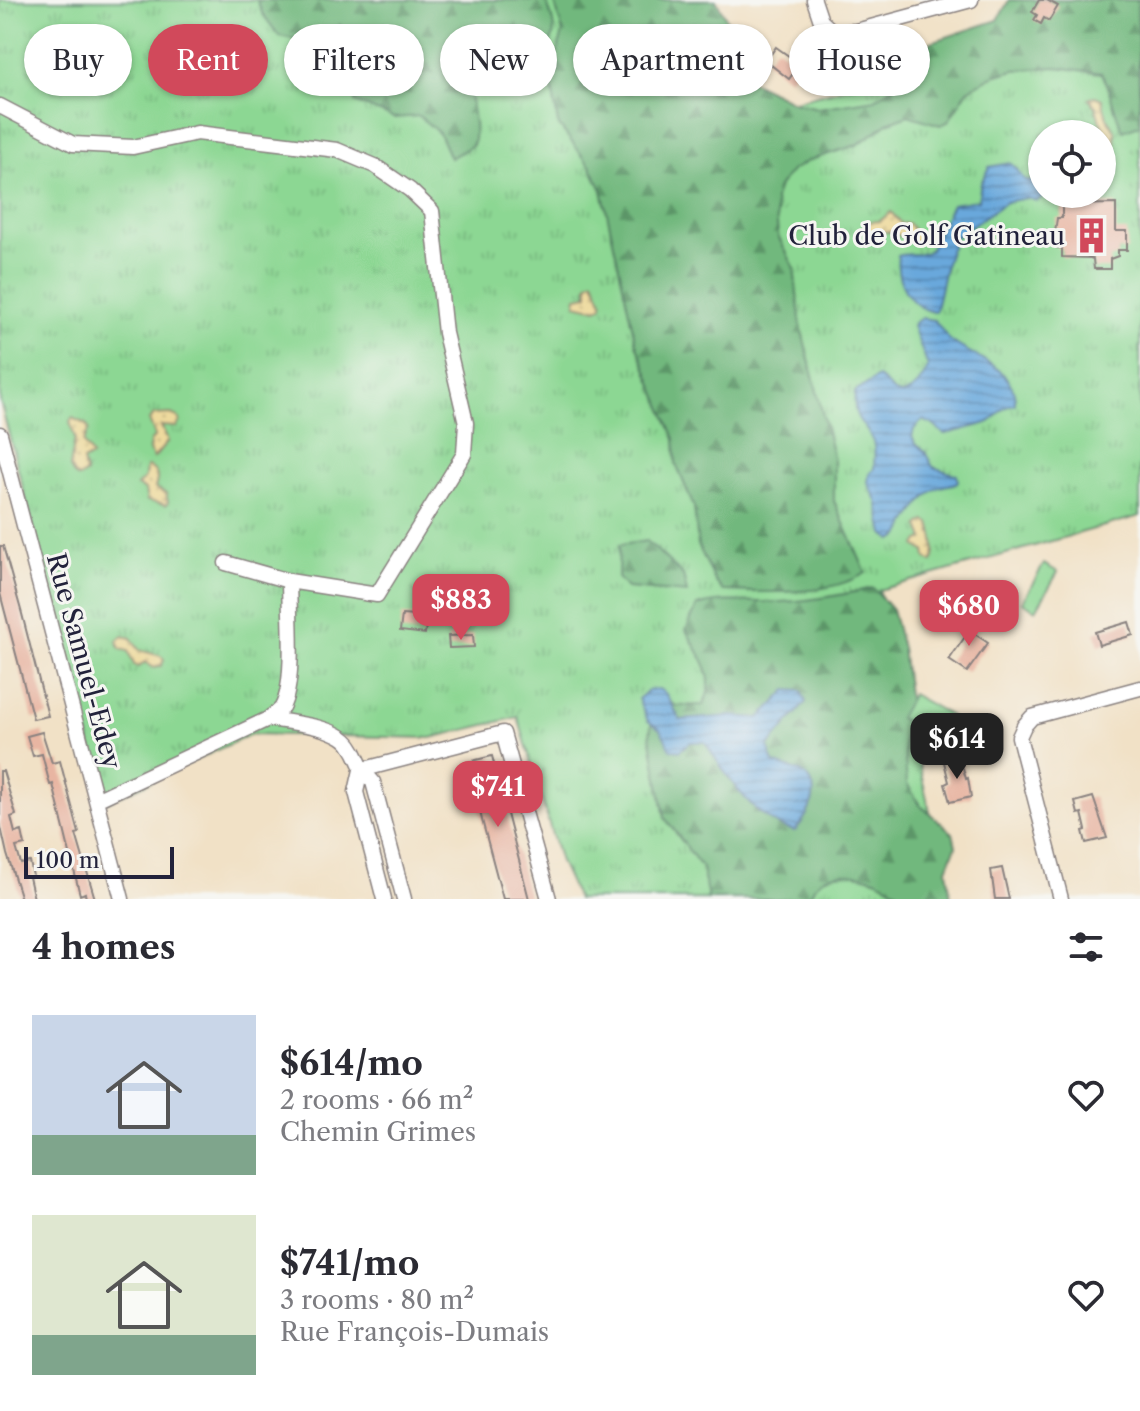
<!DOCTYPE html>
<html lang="en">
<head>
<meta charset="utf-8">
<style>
  body { margin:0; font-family:"Libre Caslon Text",serif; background:#f7f7f7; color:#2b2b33; height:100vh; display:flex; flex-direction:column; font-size:30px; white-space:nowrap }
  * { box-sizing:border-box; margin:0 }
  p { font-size:26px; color:#7c7c81 }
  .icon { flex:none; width:44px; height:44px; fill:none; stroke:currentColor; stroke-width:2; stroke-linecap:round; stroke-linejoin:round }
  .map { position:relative; height:899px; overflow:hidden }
  .drawer { display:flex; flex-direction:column; background:#fff; flex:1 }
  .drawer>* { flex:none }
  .hud { position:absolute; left:24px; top:24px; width:1092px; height:72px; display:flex; gap:16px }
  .tools { position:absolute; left:1028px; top:120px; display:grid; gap:16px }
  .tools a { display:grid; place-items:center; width:88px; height:88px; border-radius:50%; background:#fff; box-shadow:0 2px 6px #0004; font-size:40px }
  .scale { position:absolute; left:24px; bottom:20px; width:150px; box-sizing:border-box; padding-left:8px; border:4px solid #22223b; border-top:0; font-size:22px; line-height:28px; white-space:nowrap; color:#22223b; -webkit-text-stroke:6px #f6f6f2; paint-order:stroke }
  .price { position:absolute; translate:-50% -68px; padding:0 18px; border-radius:16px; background:#d1495b; color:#fff; font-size:26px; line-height:52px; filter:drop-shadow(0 2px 4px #0008) }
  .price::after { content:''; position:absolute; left:50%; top:48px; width:24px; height:18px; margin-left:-12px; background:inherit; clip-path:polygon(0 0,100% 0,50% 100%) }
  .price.active { background:#222; color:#fff }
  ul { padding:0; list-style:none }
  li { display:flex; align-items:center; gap:24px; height:200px; padding:0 32px }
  li span { display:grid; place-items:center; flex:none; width:224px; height:160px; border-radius:0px; color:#555 }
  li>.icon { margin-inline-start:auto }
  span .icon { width:96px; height:96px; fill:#fffc; stroke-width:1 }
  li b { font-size:34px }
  h2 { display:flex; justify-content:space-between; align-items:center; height:96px; padding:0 32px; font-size:34px }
  .pill { padding:0 28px; border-radius:36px; background:#fff; box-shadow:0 2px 6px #0004; font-size:28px; line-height:72px }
  .pill.active { background:#d1495b; color:#fff }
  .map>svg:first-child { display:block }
</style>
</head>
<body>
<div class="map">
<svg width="1140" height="899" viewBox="0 0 1140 899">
  <defs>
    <pattern id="grass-tufts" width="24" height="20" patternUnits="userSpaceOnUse" patternTransform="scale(2)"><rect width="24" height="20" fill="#8cd793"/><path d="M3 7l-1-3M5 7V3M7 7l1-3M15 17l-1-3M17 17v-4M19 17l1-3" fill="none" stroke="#78b880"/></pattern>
    <pattern id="forest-firs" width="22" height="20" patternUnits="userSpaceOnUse" patternTransform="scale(2)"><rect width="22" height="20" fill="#71b87d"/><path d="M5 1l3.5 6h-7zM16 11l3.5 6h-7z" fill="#5c9568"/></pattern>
    <pattern id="sand-dots" width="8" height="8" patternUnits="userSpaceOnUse" patternTransform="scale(2)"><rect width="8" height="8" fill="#eeda9e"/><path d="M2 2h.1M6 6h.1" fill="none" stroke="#ccbb89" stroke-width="1.8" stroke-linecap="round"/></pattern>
    <pattern id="water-rules" width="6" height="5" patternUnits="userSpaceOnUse" patternTransform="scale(2)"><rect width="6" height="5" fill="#69a8dc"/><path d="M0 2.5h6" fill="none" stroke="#5688b4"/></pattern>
  </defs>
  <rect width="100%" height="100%" fill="#f6f6f2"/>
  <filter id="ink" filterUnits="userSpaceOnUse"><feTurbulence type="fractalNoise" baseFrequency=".0125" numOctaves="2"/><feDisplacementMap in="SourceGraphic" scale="16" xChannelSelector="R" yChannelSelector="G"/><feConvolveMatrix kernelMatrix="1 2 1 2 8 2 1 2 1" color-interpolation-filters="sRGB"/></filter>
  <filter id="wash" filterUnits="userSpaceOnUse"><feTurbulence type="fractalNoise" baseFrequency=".006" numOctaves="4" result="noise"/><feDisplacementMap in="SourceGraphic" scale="32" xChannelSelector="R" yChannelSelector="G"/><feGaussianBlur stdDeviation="1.8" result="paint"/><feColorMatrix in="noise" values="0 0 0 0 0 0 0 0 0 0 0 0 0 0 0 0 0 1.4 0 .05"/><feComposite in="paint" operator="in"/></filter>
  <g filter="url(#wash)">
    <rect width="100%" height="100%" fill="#f1e1c6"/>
    <path fill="url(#grass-tufts)" stroke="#577c67" stroke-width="2" fill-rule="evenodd" d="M0,0H715L745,114L1124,14L1122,0H1140V516L879,590L950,899H577L560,862L518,717L431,738L251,734L106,802L0,401ZM1042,134H1102V194H1042Z"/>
    <path fill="url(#forest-firs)" stroke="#4a6d5c" stroke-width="2" d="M257,0H546C551,16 559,31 549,45L523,35L486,43C479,53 472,67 470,79C468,101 478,122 473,145L450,158L439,133L419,116L394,118L355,102C354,91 355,73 350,63C341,45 298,39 279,36L262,13Z
      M554,0H716L728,22L743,77L793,102L818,108L875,99L908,75L931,42L998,20L1009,0H1137L1140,127L1139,125L1123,131C1114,112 1111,92 1102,73L1056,67L1014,70L991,77L968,90L948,122L940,125L908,115L888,123L857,145L810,160L791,171L779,186L775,199L778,236L794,267L801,327L834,460V501L866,573C825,597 769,592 723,591L715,581L698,545L694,507L676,464L675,439L636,344L602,190L591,167L558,124L550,75L563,33Z
      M647,541L683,575L687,593L627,588L618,578L619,545Z
      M873,588L892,610L902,648L909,702L904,743L907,784L921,806L953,833L956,846L947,869L951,899H903C892,879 842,865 823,879C815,884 812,891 808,899H708L702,868L665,818L650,735L653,707L659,696L677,706L703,705C719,676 700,657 686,630L697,606C723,598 751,603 779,602C811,601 842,595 873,588Z"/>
    <path fill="url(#sand-dots)" stroke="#887e6c" stroke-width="2" d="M1095,96L1102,99L1107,118L1115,131V143L1102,151V138H1106C1106,128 1097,119 1096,107L1089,99Z
      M891,212L901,224L908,223L915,232L924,234L923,241C908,244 903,235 890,232C880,230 873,236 864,230L866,222L880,221Z
      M594,280L603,302L601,307L597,309L576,304L577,297L588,295V284Z
      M171,414L178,417L180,422L176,427L161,426L168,441L154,458L149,450L150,442L155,436L149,420L154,415Z
      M72,418L86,424L89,429L83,443L92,456L83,461L86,473L79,478L74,475L70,467L75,438L70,422Z
      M146,467H149C159,473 158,478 155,488L166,494L168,502L166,505L147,501L145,490L137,486L145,478Z
      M925,521L930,523C933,533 938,552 932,562L926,558L925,551L916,546L919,541L924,539L919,526Z
      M123,636L131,638L139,650L161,656L164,660L161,666L154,668L145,662L139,667L134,665L128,651L120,649L117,641Z"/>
    <path fill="#8cd793" stroke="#577c67" stroke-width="2" d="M1044,564L1058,572L1036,610L1022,602Z
      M912,694L951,716L938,739L899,718Z"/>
    <path fill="url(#water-rules)" stroke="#46658c" stroke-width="2" d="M1010,163C1027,174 1014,183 1041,181L1044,196L1037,201L1026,198L1006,202L954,238L946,263L936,309L934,312C909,307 895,281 898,256C908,252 920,257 929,251L952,204L978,200L981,183L989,167Z
      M922,318L934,320C940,326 944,335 950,340C974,359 1017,367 1015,404C997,408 1001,416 989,422C985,424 948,434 944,434L932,424L923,420L914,429L912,437L915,443L925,452L933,467L957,475L958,482C950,486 941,485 934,490C922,498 906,523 900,536L892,540L884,534L877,501L868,483L869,474L874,469C874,460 876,451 873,442C864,419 852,424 855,392L878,377C884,380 886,386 893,391C908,402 923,380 928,367L913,326L914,323Z
      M659,689L666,694L680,720L731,716L760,718L787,690L801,691L806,702L768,747L774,763C783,767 797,769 804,774C825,789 807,817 795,831C756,823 725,774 705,742H691L679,751L671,749L660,729L648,721L638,699L649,690Z"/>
    <g id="blocks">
      <path fill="#e8b5a2" d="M1039,0H1047L1058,6L1049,21L1044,18L1041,24L1034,20L1037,15L1032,12Z
        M873,46L876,63L856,67L854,53L862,52V48Z
        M776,47L800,64L789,79L766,61Z
        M1116,204V231H1127V250H1118V256L1110,259V269H1094L1093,259L1090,258L1062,257V248H1057V240H1054L1057,218H1062V205Z
        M0,546H3L22,614L48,716L33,719L0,593Z
        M402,615L427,617L425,634L400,631Z
        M968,617L978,625L972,632L988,643L967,672L949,660L969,631L962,625Z
        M1129,622L1133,635L1099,645L1095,632Z
        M473,635L474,647L449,648L448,636Z
        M42,732L52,763L60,761L79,833L76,834L95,899H86L85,893L80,895L53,784L50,785L42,754L33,756L27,736Z
        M492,756L506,810L529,899H503L482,820L468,762Z
        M960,757L966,779L968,778L971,797L950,802L945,784L949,782L944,762Z
        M0,771H3L16,815L11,817L15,833L22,831L25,845L16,847L21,864L30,862L33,876L29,877L34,899H21L7,854L0,823Z
        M1093,797L1107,838L1086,843L1083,831L1086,830L1082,813L1078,814L1075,802Z
        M1002,868L1009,899H995L991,870Z"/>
    </g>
  </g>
  <g filter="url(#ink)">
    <use href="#blocks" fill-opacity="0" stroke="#8a8280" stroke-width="2"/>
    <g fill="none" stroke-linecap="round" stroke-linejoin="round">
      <defs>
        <path id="minor" d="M814,0L821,21L833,32L856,31L971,0
          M0,106L73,144L133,147L197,133L337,150L375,166L410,190L432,211L445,333L466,423L464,454L377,595L289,581L226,563
          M0,434L122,899
          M289,581C289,610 296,682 282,707C279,712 272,715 268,719C289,722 337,726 350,745C361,760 357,766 373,782L404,899
          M361,770L503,733L549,899
          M361,770L356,792L384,899
          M96,800L268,719
          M1061,899L1019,737L1024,726L1032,717L1140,688"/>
      </defs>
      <use href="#minor" stroke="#8a8280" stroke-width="17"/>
      <use href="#minor" stroke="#fff" stroke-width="14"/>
    </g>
  </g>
  <defs>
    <symbol id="building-bare" viewBox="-9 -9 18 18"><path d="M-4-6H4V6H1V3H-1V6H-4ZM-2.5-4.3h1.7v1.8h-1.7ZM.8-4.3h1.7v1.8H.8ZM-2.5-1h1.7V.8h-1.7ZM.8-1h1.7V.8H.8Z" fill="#d1495b" stroke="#f6f6f2" stroke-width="2.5" paint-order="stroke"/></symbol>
  </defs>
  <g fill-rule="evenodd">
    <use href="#building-bare" x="1066" y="210" width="51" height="51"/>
  </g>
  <g text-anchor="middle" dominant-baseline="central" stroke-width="6" stroke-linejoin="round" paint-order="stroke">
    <g font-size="26" fill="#22223b" stroke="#f6f6f2" text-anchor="end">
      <text x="1065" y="236">Club de Golf Gatineau</text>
    </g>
    <g font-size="26" fill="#22223b" stroke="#f6f6f2">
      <text transform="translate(84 661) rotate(75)">Rue Samuel-Edey</text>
    </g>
  </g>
</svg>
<div class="tools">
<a><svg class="icon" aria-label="locate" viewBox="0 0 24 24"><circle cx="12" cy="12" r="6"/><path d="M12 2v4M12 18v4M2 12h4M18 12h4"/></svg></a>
</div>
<div class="scale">100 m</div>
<b class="price" style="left:461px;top:642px">$883</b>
<b class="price" style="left:969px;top:648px">$680</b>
<b class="price active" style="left:957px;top:781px">$614</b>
<b class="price" style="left:498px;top:829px">$741</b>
<div class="hud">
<a class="pill">Buy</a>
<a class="pill active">Rent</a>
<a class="pill">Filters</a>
<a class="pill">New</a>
<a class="pill">Apartment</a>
<a class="pill">House</a>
</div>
</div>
<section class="drawer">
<h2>4 homes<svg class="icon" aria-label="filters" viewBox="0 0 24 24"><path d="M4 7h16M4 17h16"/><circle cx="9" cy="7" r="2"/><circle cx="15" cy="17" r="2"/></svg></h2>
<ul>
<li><span style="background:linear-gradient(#c9d6e8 75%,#7fa58c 0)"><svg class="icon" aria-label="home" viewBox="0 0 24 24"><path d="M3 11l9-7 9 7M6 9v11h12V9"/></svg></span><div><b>$614/mo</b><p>2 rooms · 66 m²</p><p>Chemin Grimes</p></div><svg class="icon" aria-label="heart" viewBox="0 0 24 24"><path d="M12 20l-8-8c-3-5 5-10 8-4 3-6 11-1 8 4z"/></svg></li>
<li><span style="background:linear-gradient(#dfe7d0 75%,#7fa58c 0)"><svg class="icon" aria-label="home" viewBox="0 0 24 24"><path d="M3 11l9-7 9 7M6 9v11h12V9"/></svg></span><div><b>$741/mo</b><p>3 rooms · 80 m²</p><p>Rue François-Dumais</p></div><svg class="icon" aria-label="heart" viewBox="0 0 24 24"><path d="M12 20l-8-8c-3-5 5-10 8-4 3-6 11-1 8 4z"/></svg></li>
</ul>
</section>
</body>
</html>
